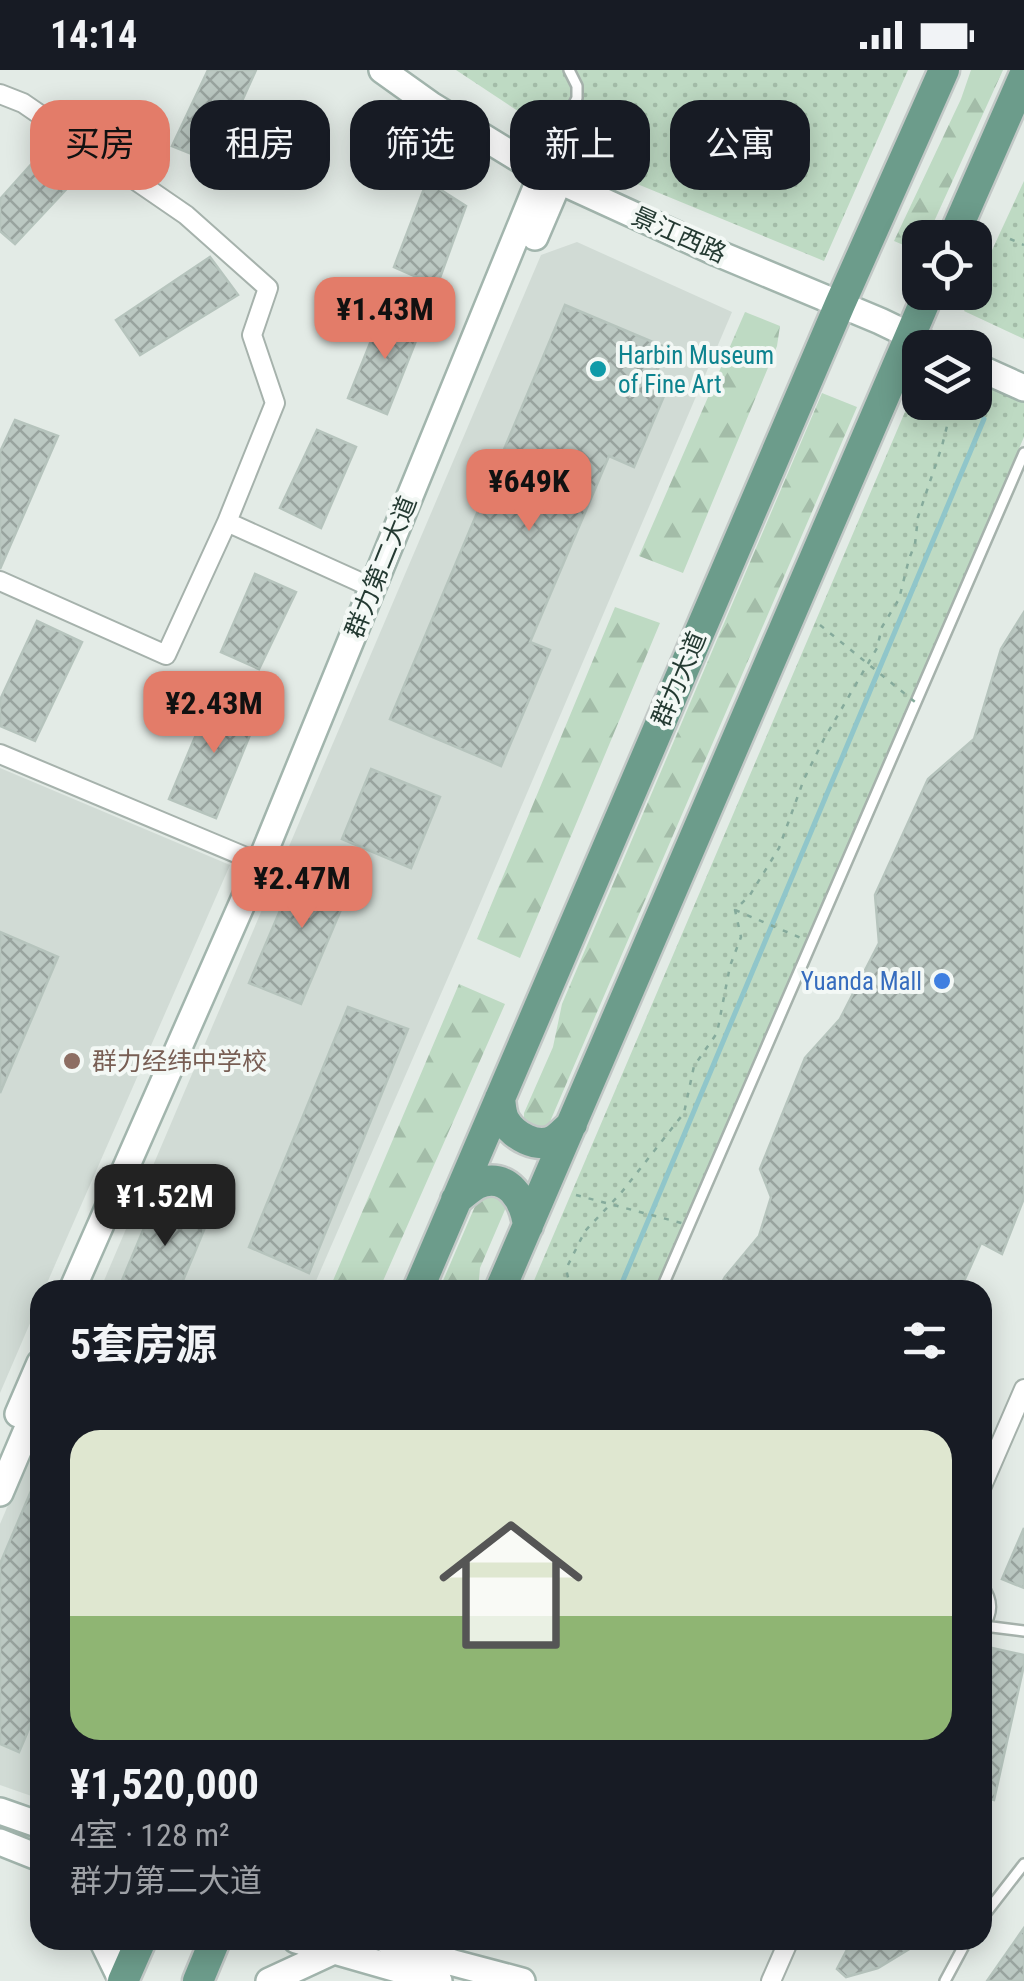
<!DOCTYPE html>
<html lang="zh">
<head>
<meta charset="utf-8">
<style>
  body { margin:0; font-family:"Roboto Condensed","Noto Sans SC",sans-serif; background:#20242c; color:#f1f3f6; height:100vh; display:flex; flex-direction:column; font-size:38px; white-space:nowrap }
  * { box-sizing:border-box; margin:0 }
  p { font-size:32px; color:#9ea1a6 }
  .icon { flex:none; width:55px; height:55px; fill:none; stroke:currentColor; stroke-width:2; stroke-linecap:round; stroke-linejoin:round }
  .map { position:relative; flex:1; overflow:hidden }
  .panel { position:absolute; left:30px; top:1210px; width:962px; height:670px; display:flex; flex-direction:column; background:#171b24; border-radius:30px; box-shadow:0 5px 25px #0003 }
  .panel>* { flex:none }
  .banner { position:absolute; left:30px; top:30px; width:965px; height:90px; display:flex; gap:20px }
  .fabs { position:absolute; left:902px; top:150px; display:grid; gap:20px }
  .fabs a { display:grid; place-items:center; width:90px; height:90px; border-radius:20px; background:#171b24; box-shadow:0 5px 25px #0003; font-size:50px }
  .price { position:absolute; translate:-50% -85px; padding:0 22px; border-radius:20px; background:#e37c69; color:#111; font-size:32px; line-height:65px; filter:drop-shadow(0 2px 5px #0008) }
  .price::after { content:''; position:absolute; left:50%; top:60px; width:30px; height:22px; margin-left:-15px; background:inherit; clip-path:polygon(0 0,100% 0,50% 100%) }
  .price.active { background:#222; color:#fff }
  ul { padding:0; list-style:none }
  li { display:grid; align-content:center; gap:20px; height:530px; padding:0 40px }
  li+li { border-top:2px solid #363941 }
  li span { display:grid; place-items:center; height:310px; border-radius:30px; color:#555 }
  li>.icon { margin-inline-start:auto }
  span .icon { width:180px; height:180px; fill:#fffc; stroke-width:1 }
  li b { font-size:42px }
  h2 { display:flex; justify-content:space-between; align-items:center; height:120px; padding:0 40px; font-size:42px }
  .chip { padding:0 35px; border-radius:30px; background:#171b24; box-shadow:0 5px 25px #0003; font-size:35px; line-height:90px }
  .chip.active { background:#e37c69; color:#111 }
  .status { display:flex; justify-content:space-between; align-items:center; height:70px; padding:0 50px; background:#171b24; direction:ltr }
  .status svg { height:28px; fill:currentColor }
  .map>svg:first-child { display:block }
</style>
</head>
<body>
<div class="status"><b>14:14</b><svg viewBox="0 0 49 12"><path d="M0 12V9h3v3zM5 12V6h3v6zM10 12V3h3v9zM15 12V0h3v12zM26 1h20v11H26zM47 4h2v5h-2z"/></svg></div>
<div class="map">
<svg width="1024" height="1911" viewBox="0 0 1024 1911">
  <defs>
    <pattern id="forest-firs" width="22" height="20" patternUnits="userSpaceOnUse" patternTransform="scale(2.5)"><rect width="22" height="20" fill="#bedac3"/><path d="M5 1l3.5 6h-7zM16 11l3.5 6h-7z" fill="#a3bca8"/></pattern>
    <pattern id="park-dots" width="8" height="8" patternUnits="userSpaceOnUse" patternTransform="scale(2.5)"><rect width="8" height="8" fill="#bedac3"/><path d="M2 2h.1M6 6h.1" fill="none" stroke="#a3bca8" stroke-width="1.8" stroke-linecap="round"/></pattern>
    <pattern id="building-cross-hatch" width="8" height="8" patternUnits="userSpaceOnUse" patternTransform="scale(2.5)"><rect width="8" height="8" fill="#bbc8c2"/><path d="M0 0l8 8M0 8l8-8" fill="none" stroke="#98a39e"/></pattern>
  </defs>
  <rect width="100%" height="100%" fill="#e3ebe6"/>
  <path fill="#d1dbd5" d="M577,172L732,242L470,857L312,1220H100L541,185Z
    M0,698L230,795L44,1220H40V1230L0,1323Z
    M40,1360V1729L0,1715V1454Z"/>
  <path fill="url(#forest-firs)" d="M971,0H1003L927,167L920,168V182L894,171L961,29Z
    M745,242L780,256L777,276L683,503L639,486Z
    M822,323L857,337L549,1054L544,1058H532L524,1050V1043L553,977L562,934Z
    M615,537L660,553L520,888L477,869Z
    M459,914L505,934L379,1220H329Z
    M496,1124L507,1135L480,1198L478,1220H439L479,1127Z"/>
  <path fill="url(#park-dots)" d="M456,0H908L824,191L613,104Z
    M1024,111V269L964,241L973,223L975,222V217Z
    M975,309L1024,328V367L655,1220H530L913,323L920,319V332H975Z"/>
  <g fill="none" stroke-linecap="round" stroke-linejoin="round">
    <path stroke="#90c6ca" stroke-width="5" d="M619,1220L984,349"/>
  </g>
  <path fill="url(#building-cross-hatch)" stroke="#b6c4bd" stroke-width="2.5" d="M208,0H256L214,93L172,76Z
    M54,69L90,94L15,174L0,161V129Z
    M427,111L466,136L437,216L394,197Z
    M210,187L238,225L140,285L116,250Z
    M565,235L667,278L649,320L664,326L634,397L609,386L530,572L550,580L501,696L390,649Z
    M383,241L423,253L387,344L348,328Z
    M15,350L58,366L0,499V382Z
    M317,360L356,377L321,458L280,438Z
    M255,504L296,522L259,599L221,582Z
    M1024,542V1128L1002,1184L981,1173L965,1209L933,1220H718L725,1207L759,1166L771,1127L760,1099L805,988L840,949L879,873L875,825L928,709L974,669L1001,579Z
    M37,551L82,572L35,671L0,656V630Z
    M214,622L259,643L216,748L169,729Z
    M371,699L440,727L411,798L342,769Z
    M303,787L354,809L301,934L249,913Z
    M0,862L58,887L0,1023Z
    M348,937L408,959L309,1203L249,1177Z
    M157,1127L209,1148L179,1220H118Z
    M40,1400V1580L29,1605L40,1609V1633L19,1682L0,1674V1494Z
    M1024,1458V1518L1002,1509Z
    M992,1578L1024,1585V1595L994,1730L982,1727V1621Z
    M1024,1858V1911H987Z
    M852,1870H924L878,1898L846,1907L837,1899Z"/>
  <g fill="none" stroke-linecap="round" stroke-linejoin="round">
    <defs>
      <path id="service" d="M542,97L577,28V16L569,0
        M661,1220L1024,383
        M982,1515C993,1530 994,1543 982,1558
        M984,1556L1024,1561
        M982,1848L1024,1794
        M945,1911L967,1870"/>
      <path id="minor" d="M0,24L23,33L186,145L268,218L252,265L275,333L227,452L166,585L0,511
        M227,452L373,518
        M0,684L260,793
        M982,1416L1024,1319
        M771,1911L789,1870"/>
      <path id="secondary" d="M382,0L431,35L542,103L717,183L880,251L936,278
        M535,167L559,111
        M975,296L1024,318
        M72,1220L260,793L542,103
        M18,1344L40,1293
        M0,1423L40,1329
        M0,1741L40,1755
        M0,1772L40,1788
        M102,1870L122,1911
        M296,1870L439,1911
        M386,1870L454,1893L522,1911
        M269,1911L334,1881"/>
      <path id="primary" d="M953,168L1024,6
        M500,1028C501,1036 501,1044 505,1051C514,1066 537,1079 554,1070C560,1066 566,1060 572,1054
        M456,1130C463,1124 470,1118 477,1114C508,1100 525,1131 528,1156
        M418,1220L840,234L944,0
        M500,1220L929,222
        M123,1911L141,1870
        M198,1911L215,1870"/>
    </defs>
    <use href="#service" stroke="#a6b2ac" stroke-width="14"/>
    <use href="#minor" stroke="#a6b2ac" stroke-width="22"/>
    <use href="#secondary" stroke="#a2b5ad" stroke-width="30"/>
    <use href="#primary" stroke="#c2c8c6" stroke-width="35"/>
    <path stroke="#86ab9c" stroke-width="2.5" stroke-dasharray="5 8" stroke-linecap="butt" d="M1010,169L1024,175
      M735,840L801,868
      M571,1220L566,1199L585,1161L621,1123L684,1043L694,996L717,963L730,896L741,867L735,840L750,825L779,778L804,709L824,669L877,578L882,557L899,529L909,489L915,474L918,447L942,376L948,352V332"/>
    <use href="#service" stroke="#fff" stroke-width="9"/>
    <use href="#minor" stroke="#fff" stroke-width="18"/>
    <use href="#secondary" stroke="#fff" stroke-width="25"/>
    <use href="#primary" stroke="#6c9c8b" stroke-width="30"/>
    <path stroke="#86ab9c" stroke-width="2.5" stroke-dasharray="5 8" stroke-linecap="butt" d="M820,555L915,632
      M576,1125L689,1155"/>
  </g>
  <circle fill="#0f9aa8" stroke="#f3f8f5" stroke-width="4" cx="598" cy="299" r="10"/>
  <circle fill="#3f7fe0" stroke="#f3f8f5" stroke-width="4" cx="942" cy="911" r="10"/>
  <circle fill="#8d6e63" stroke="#f3f8f5" stroke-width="4" cx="72" cy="991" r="10"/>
  <g text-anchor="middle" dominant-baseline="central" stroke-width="8" stroke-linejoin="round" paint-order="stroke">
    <g font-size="25" fill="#243a32" stroke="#f3f8f5">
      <text transform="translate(679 165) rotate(24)">景江西路</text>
      <text transform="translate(381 497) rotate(-68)">群力第二大道</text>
      <text transform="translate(679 609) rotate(-67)">群力大道</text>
    </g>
    <g font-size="25" fill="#0d838f" stroke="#f3f8f5" text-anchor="start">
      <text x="618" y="285">Harbin Museum<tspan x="618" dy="29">of Fine Art</tspan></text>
    </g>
    <g font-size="25" fill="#366cbe" stroke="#f3f8f5" text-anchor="end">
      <text x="922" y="911">Yuanda Mall</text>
    </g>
    <g font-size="25" fill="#785e54" stroke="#f3f8f5" text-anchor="start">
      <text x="92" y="991">群力经纬中学校</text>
    </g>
  </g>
</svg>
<div class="fabs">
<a><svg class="icon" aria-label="locate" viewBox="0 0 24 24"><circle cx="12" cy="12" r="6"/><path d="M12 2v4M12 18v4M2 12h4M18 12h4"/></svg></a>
<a><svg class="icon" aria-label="layers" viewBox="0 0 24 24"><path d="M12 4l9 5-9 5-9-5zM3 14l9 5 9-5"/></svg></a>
</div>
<b class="price" style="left:385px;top:292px">¥1.43M</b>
<b class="price" style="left:529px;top:464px">¥649K</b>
<b class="price" style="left:214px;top:686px">¥2.43M</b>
<b class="price" style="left:302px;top:861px">¥2.47M</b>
<b class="price active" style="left:165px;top:1179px">¥1.52M</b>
<div class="banner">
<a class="chip active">买房</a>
<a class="chip">租房</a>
<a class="chip">筛选</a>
<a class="chip">新上</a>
<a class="chip">公寓</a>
</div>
<section class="panel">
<h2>5套房源<svg class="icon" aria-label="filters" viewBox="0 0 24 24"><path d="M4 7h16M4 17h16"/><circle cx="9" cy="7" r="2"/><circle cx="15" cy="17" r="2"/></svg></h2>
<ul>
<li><span style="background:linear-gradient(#dfe7d0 60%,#8fb573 0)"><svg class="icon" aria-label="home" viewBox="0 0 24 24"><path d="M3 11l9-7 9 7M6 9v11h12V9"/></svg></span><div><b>¥1,520,000</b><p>4室 · 128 m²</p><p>群力第二大道</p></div></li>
</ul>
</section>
</div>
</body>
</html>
